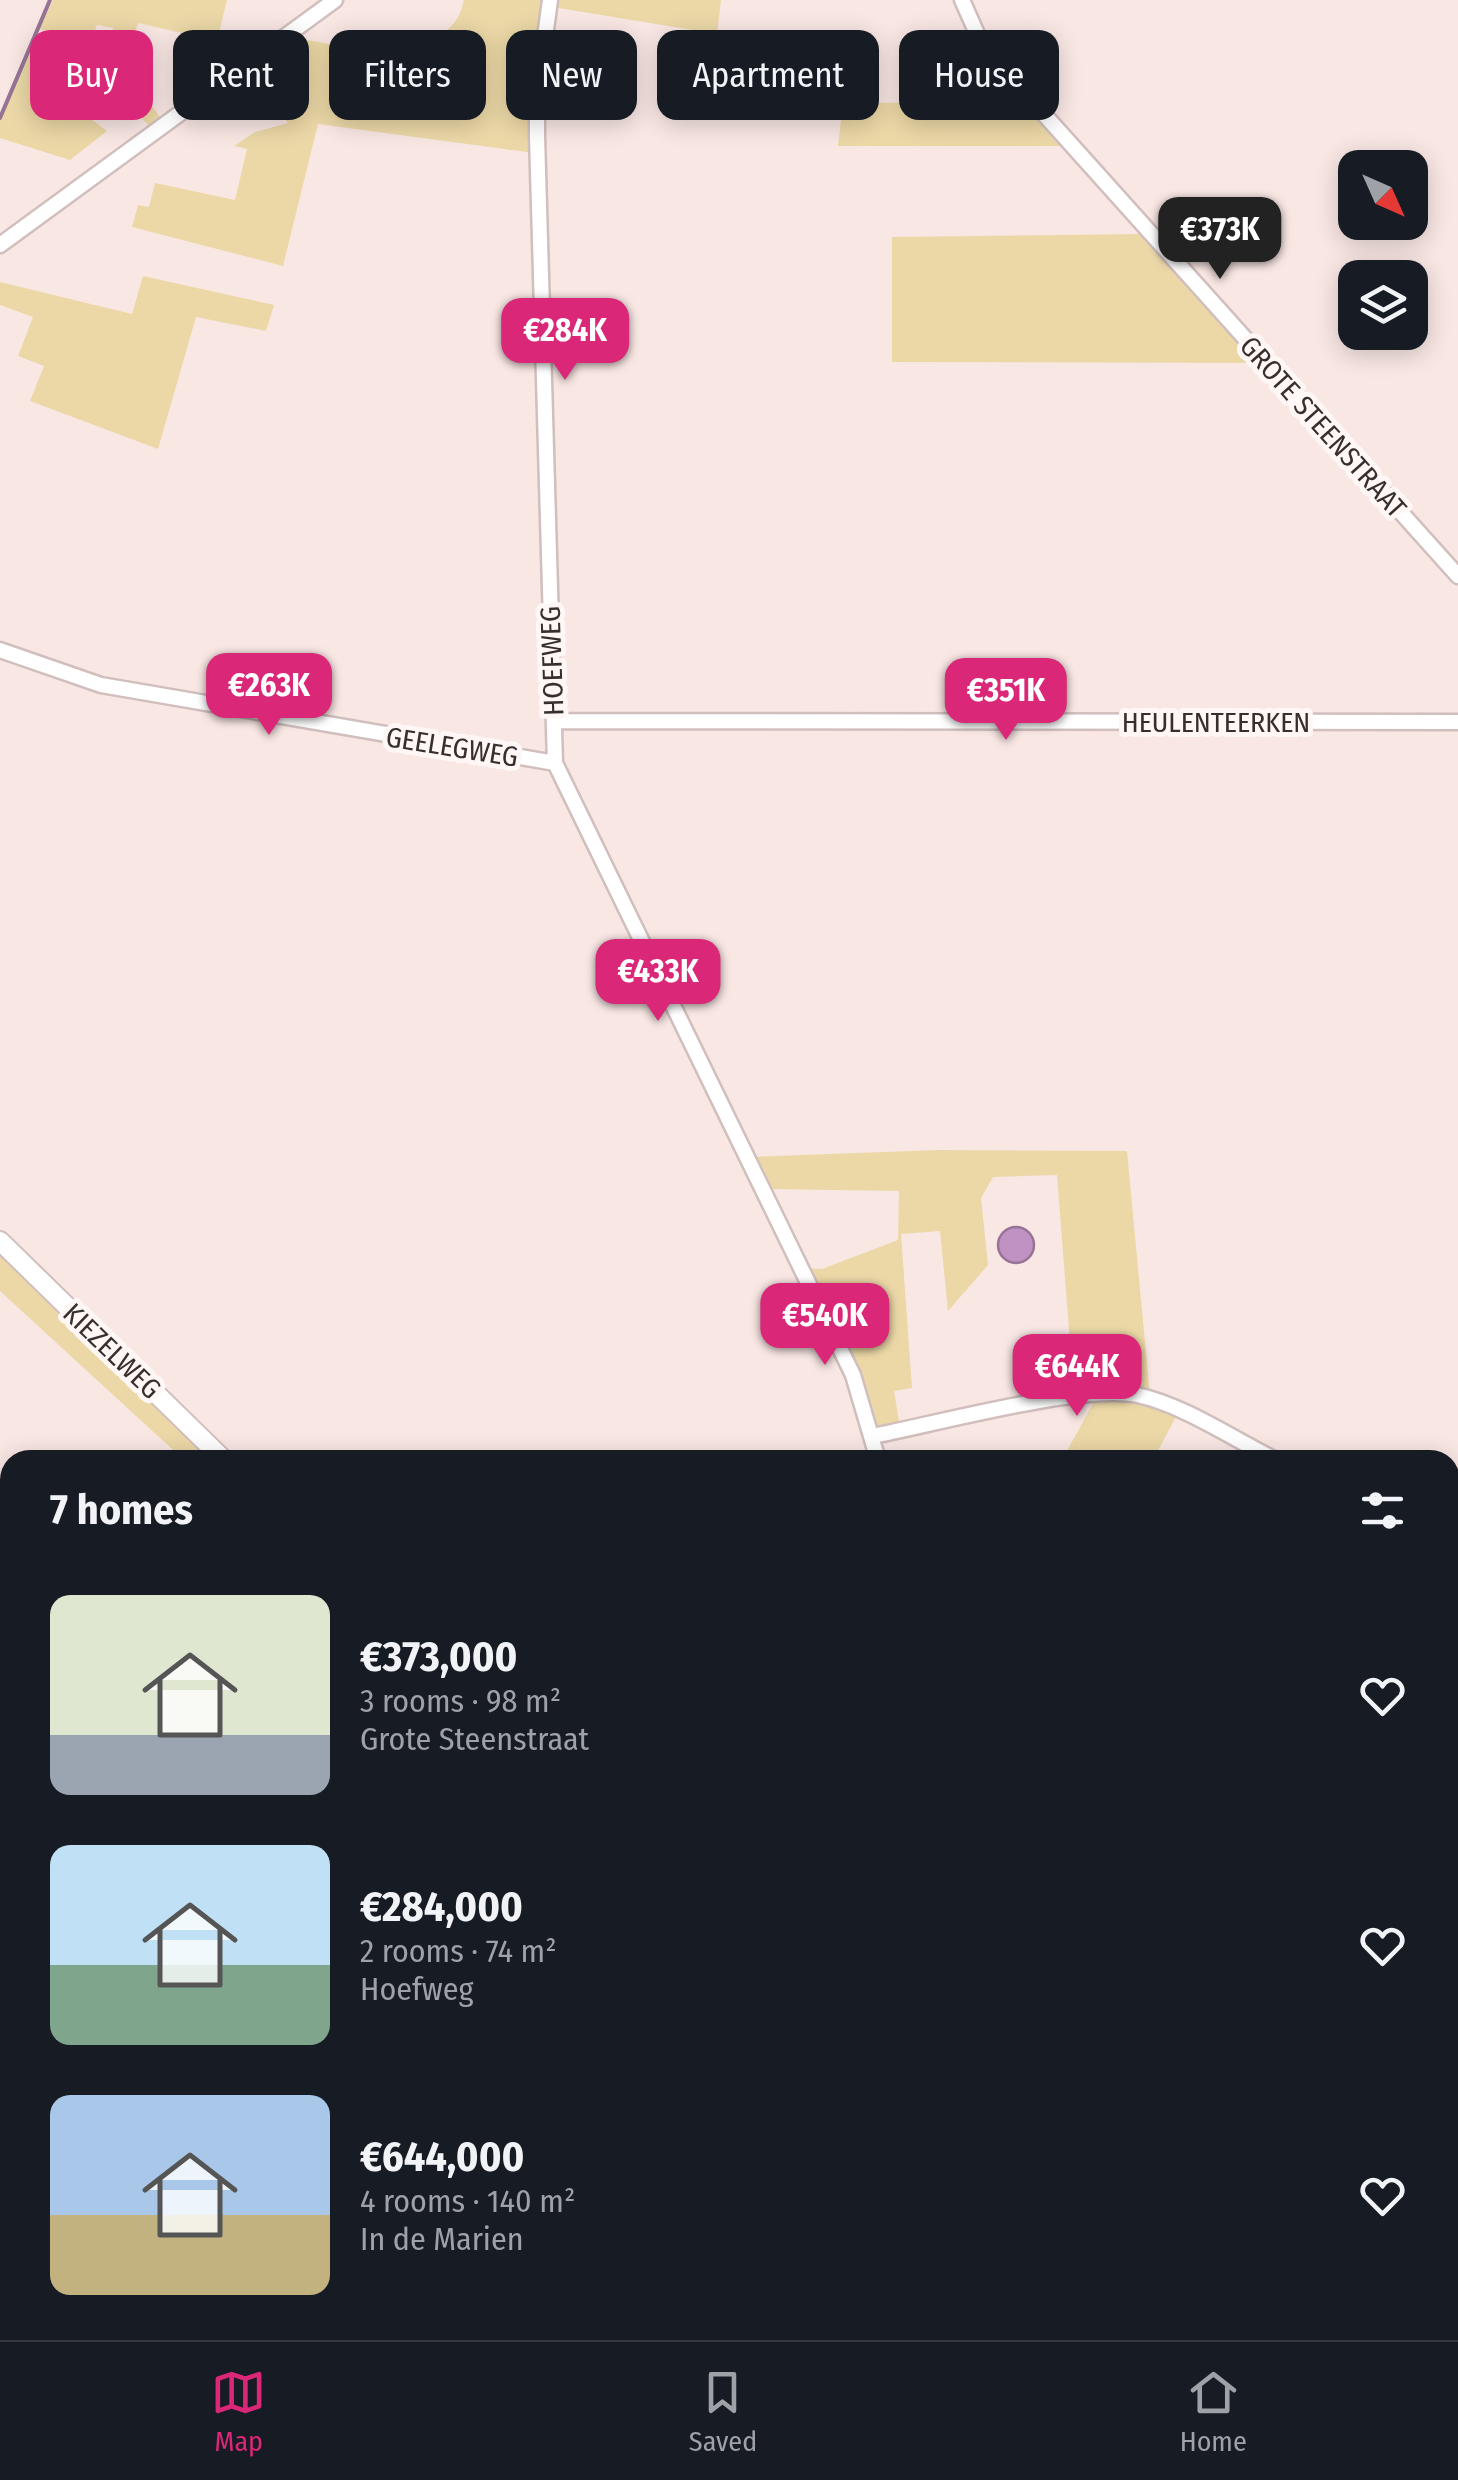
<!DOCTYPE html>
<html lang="en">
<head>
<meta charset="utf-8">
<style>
  body { margin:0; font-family:"Fira Sans Condensed",sans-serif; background:#242831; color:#f1f3f6; height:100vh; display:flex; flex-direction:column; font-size:38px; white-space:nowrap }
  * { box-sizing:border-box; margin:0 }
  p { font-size:32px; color:#9ea1a6 }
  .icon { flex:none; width:55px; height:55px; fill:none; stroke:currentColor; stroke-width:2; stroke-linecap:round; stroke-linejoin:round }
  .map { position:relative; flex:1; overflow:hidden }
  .details { position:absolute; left:0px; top:1450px; width:1460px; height:890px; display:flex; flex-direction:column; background:#171b24; border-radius:30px 30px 0 0; box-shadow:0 5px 25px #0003 }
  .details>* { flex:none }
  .banner { position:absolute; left:30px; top:30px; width:1400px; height:90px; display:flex; gap:20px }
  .needle { width:65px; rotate:135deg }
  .controls { position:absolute; left:1338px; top:150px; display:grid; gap:20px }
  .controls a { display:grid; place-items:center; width:90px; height:90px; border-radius:20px; background:#171b24; box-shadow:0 5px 25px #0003; font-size:50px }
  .price { position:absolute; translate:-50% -85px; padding:0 22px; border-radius:20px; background:#db2777; color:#fff; font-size:32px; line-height:65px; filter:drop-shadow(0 2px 5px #0008) }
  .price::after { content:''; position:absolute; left:50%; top:60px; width:30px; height:22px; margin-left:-15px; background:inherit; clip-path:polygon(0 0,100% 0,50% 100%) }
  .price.current { background:#222; color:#fff }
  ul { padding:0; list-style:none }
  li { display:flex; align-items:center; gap:30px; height:250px; padding:0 50px }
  li span { display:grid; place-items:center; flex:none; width:280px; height:200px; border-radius:20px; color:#555 }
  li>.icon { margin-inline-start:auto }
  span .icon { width:120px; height:120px; fill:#fffc; stroke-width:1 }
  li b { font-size:42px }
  h2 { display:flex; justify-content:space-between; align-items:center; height:120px; padding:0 50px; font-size:42px }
  .chip { padding:0 35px; border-radius:20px; background:#171b24; box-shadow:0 5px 25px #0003; font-size:35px; line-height:90px }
  .chip.current { background:#db2777; color:#fff }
  .menu { display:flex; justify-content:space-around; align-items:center; height:140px; border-top:2px solid #363941; background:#171b24; font-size:28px; color:#9ea1a6 }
  .menu a { display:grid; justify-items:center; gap:5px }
  .menu .current { color:#db2777 }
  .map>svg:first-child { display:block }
</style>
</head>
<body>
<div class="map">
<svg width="1458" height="2340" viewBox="0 0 1458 2340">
  <rect width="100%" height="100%" fill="#f9e7e4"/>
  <path fill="#ecd8a7" d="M53,0H227L217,41L138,23L131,48L110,44L113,28L97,25L91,41L39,29Z
    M464,0H544L534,153L318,124L283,266L132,227L138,205L149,207L155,183L235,200L247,149L234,146L255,132L288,123L248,71L295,38L360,49L357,61L373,63L372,83L388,85L391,40C424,43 456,39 464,0Z
    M553,0H721L717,34L552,7Z
    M28,53L117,72L114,87L143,93L160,117L149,126L134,109L95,100L83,113L107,131L70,160L0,138V119Z
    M1024,102L1064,146H838L843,103Z
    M1142,234L1261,363L892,362V237Z
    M143,276L274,305L266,331L196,317L158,449L30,401L44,366L18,356L33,317L0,305V282L132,314Z
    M938,1150L1127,1151L1150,1395L1074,1394L1057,1175L993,1177L981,1198L988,1265L948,1311L940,1231L901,1234L912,1388L894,1391L900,1427L882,1429L872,1422L806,1268L822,1269L898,1240L899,1191L766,1189L751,1157Z
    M0,1256L210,1460H184L0,1291Z
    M1096,1398H1134L1177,1415L1153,1460H1062Z
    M0,1540L10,1548V1706L0,1708Z
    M10,1713V1846L0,1857V1714Z
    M1450,1915L1458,1919V2053L1450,2056Z"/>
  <path fill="#c092c3" stroke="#977496" stroke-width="2.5" d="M998 1245a18 18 0 1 1 36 0a18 18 0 1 1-36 0Z"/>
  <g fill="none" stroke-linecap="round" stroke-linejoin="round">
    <path stroke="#977496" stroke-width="4" d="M0,118L50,0"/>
    <defs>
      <path id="minor" d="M550,0L537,96V136L555,763L853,1375L878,1460
        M962,0L982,45L1458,576
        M0,245L335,0
        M0,650L101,685L555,763
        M554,721L1458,722
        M873,1436C935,1424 1081,1384 1137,1395C1184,1405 1233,1439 1276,1460
        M1450,1547L1458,1551
        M0,1868L10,1858
        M0,1918L10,1928
        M1450,2060L1458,2057
        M1450,2289L1458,2295
        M464,2330L481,2340
        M793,2330V2340"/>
      <path id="major" d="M0,1241L224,1460
        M1450,2155L1458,2147
        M1114,2330L1124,2340
        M1291,2340L1303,2330"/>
    </defs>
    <use href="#minor" stroke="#d1bfbd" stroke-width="19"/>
    <use href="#major" stroke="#d1bfbd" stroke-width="22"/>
    <use href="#minor" stroke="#fff" stroke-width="14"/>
    <use href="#major" stroke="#fff" stroke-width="18"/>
  </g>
  <g text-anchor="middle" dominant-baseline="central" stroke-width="10" stroke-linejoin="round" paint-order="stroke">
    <g font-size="28" fill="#362f2e" stroke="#fff7f6">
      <text transform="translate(1323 427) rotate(48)">GROTE STEENSTRAAT</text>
      <text transform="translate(552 661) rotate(-92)">HOEFWEG</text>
      <text x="1216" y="722">HEULENTEERKEN</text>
      <text transform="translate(452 747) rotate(9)">GEELEGWEG</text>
      <text transform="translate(112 1351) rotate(44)">KIEZELWEG</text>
    </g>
  </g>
</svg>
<div class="controls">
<a><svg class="needle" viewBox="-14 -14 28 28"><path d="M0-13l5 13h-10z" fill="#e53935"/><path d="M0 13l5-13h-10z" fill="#9ea1a6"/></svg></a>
<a><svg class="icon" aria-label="layers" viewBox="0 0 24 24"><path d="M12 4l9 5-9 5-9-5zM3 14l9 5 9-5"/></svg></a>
</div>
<b class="price current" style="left:1220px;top:282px">€373K</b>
<b class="price" style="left:565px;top:383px">€284K</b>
<b class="price" style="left:269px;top:738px">€263K</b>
<b class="price" style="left:1006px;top:743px">€351K</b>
<b class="price" style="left:658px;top:1024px">€433K</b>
<b class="price" style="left:825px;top:1368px">€540K</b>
<b class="price" style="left:1077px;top:1419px">€644K</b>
<div class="banner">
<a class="chip current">Buy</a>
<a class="chip">Rent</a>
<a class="chip">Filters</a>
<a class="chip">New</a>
<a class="chip">Apartment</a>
<a class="chip">House</a>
</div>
<section class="details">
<h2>7 homes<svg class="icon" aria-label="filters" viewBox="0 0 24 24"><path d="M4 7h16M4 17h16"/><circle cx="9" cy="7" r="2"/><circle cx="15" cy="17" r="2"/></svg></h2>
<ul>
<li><span style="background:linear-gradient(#dfe7d0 70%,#9aa5b1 0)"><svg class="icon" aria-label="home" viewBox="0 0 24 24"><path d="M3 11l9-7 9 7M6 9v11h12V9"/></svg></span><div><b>€373,000</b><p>3 rooms · 98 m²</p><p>Grote Steenstraat</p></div><svg class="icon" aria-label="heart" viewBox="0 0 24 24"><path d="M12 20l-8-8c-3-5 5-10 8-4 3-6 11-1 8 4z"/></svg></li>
<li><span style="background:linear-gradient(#bfe0f5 60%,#7fa58c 0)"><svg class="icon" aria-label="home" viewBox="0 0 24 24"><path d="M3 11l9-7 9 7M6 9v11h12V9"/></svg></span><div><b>€284,000</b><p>2 rooms · 74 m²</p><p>Hoefweg</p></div><svg class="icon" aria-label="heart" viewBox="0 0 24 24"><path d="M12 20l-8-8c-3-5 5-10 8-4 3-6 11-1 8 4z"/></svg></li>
<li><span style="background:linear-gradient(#a9c7e8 60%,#c2b280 0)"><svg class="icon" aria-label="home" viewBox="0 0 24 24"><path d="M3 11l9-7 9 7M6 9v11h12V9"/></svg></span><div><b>€644,000</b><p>4 rooms · 140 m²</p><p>In de Marien</p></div><svg class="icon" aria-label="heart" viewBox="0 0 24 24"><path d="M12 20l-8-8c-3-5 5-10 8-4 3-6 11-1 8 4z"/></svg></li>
</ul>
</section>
</div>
<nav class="menu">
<a class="current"><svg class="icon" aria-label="map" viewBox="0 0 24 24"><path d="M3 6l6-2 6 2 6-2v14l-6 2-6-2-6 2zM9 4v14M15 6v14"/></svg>Map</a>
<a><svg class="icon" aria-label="saved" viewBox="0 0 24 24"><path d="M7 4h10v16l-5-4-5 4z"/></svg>Saved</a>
<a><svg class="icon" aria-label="home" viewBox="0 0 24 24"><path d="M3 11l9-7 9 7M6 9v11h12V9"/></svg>Home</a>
</nav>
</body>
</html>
